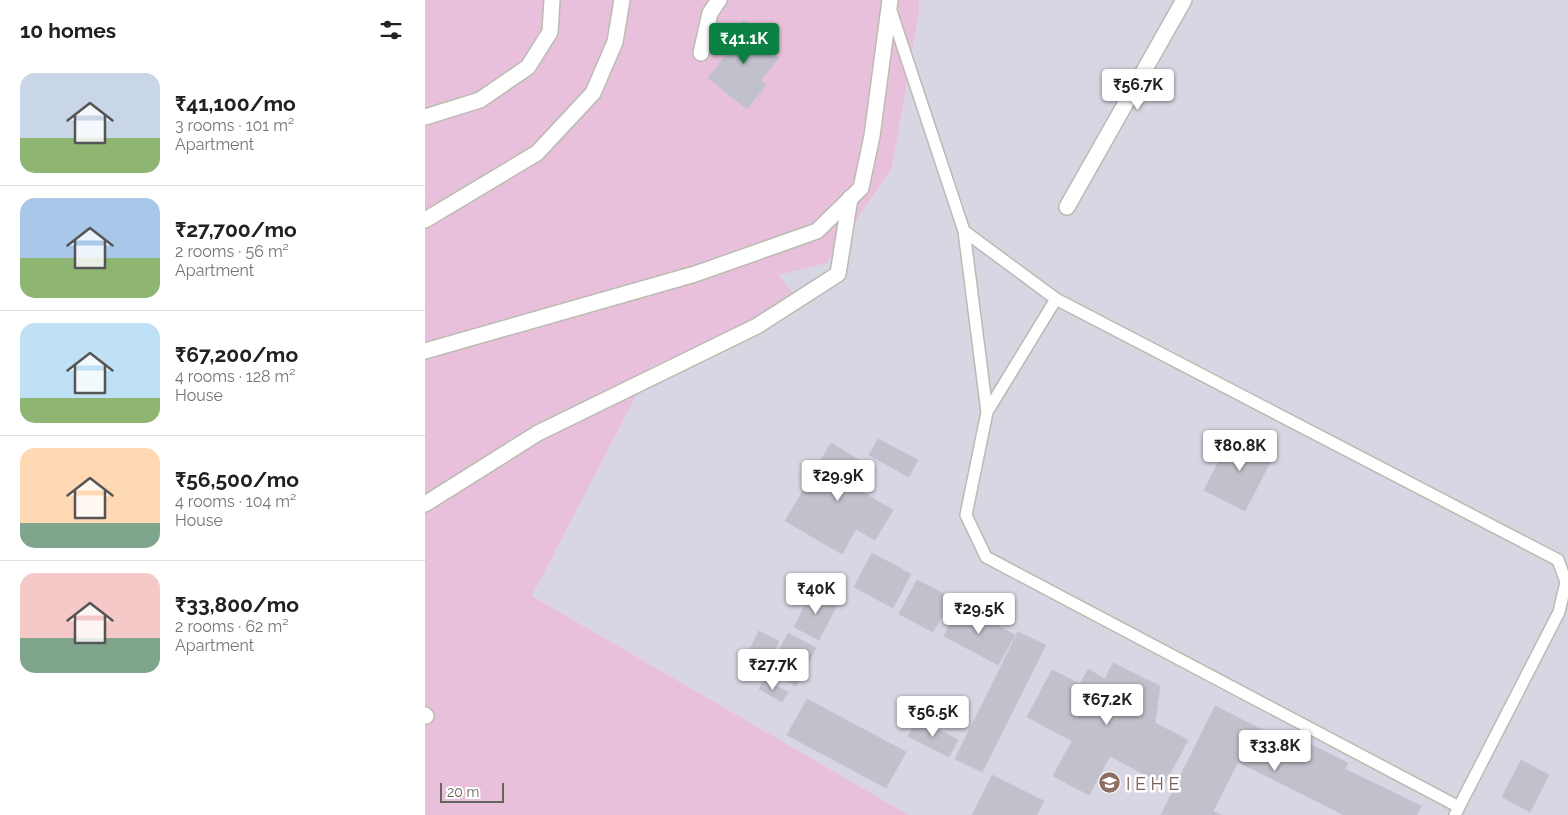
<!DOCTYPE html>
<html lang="en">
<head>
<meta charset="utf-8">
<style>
  body { margin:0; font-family:Raleway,sans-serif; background:#f6f6f6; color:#202124; height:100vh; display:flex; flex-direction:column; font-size:19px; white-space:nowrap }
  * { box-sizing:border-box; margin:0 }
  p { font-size:16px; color:#757577 }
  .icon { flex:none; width:28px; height:28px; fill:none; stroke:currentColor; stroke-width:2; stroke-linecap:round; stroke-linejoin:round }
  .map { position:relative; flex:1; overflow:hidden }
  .side { display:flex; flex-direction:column; background:#fff; width:425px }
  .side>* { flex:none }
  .scale { position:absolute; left:15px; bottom:12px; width:64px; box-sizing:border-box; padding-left:5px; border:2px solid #66665c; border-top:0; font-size:14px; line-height:18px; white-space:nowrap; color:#66665c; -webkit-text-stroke:4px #fff; paint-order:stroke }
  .price { position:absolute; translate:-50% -42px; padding:0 11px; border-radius:5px; background:#fff; color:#222; font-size:16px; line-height:32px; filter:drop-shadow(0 1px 2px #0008) }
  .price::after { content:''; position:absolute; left:50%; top:30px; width:15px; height:11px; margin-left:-8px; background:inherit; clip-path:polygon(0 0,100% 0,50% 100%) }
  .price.on { background:#0b8043; color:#fff }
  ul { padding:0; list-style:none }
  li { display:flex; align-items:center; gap:15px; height:125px; padding:0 20px }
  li+li { border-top:1px solid #e0e0e0 }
  li span { display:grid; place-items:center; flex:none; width:140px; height:100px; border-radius:15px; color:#555 }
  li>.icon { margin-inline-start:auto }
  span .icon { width:60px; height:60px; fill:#fffc; stroke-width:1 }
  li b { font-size:21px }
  h2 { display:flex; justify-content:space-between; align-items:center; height:60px; padding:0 20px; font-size:21px }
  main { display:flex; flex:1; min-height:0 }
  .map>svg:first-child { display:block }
</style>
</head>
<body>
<main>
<section class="side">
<h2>10 homes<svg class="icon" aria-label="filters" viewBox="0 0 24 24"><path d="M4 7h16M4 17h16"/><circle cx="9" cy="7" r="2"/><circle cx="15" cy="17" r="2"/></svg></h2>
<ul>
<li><span style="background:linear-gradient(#c9d6e8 65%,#8fb573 0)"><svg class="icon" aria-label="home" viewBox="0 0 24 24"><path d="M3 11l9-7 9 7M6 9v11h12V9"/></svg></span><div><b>₹41,100/mo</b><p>3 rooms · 101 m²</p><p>Apartment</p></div></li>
<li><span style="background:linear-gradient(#a9c7e8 60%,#8fb573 0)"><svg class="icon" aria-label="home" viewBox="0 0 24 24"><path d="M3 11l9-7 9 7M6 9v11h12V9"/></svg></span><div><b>₹27,700/mo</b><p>2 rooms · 56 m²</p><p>Apartment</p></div></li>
<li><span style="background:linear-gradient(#bfe0f5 75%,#8fb573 0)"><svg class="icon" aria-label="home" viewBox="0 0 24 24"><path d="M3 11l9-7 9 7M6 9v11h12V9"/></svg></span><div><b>₹67,200/mo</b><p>4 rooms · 128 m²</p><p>House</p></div></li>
<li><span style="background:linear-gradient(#ffd9b3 75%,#7fa58c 0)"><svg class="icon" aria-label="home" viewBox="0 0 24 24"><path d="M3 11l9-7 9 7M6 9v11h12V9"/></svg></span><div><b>₹56,500/mo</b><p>4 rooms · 104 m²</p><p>House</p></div></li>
<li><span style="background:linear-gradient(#f6c9c9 65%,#7fa58c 0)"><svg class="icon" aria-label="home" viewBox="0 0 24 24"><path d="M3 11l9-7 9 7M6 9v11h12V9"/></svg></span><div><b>₹33,800/mo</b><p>2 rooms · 62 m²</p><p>Apartment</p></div></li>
</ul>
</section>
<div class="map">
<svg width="1143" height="815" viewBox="0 0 1143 815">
  <rect width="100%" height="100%" fill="#e6e5f0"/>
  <path fill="#d7d6e2" d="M494,0H1143V815H484L107,596L226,367L373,301L354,275L402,263L467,170L494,13Z"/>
  <path fill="#e9c0db" d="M0,0H494V13L467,169L402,263L354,275L374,301L226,367L107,596L484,815H0Z"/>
  <path fill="#c1c1cb" stroke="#c3c3d5" d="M319,20L345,40L340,46L354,58L336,80L341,85L322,109L283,78L301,55L295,50Z
    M809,432L850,453L820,511L779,490Z
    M453,439L493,460L484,477L444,455Z
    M406,443L447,468L434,490L468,510L450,540L431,529L417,554L360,521Z
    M447,553L486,574L468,608L429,587Z
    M492,580L527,598L508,632L474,614Z
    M388,590L413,603L394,640L369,627Z
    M535,605L590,635L573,665L519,636Z
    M334,631L354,641L344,662L324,651Z
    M593,632L621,645L557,772L530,759Z
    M363,633L391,648L371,686L343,671Z
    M688,663L735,686L730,723L763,740L739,785L685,756L664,795L628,776L647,741L602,717L627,670L655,684L663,669L680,679Z
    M339,679L363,692L357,702L334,689Z
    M382,699L481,752L461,788L362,735Z
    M790,706L859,741L863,733L923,763L920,769L996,806L992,815H919L813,762L788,811L796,815H736Z
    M492,718L533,740L524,757L483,736Z
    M1096,760L1124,775L1105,812L1077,797Z
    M567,775L619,801L612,815H547Z"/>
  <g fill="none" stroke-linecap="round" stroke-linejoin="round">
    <defs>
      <path id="lane" d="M465,8L539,231L562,412L541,515L561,557L1034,807L1030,815
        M539,231L631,299L1133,560L1141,582L1134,612L1034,807
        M562,412L631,299"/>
      <path id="street" d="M276,53L285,13L294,0
        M0,117L55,100L103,67L125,32L127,0
        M642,207L759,0
        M0,504L113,433L332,326L413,274L425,198
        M0,715L1,716"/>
      <path id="secondary" d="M0,220L112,153L168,93L190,42L197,0
        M0,351L270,274L392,231L436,188L447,136L465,0"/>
    </defs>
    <use href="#lane" stroke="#babbb2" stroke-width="14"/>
    <use href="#street" stroke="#babbb2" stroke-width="18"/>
    <use href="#secondary" stroke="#bbbbb1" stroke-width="18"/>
    <use href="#lane" stroke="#fff" stroke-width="11"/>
    <use href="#street" stroke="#fff" stroke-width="15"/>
    <use href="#secondary" stroke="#fff" stroke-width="15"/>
  </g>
  <defs>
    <symbol id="university-disc" viewBox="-11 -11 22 22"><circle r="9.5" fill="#8d6e63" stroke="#fff"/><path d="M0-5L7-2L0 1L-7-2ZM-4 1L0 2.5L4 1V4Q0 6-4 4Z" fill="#fff"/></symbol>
  </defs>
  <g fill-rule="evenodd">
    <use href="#university-disc" x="672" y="770" width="25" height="25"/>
  </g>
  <g text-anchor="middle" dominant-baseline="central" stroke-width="5" stroke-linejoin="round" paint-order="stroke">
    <g font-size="18" fill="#785e54" stroke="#fff" text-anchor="start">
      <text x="701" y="783">I E H E</text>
    </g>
  </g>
</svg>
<div class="scale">20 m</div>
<b class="price on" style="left:319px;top:65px">₹41.1K</b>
<b class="price" style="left:713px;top:111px">₹56.7K</b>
<b class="price" style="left:815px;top:472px">₹80.8K</b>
<b class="price" style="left:413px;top:502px">₹29.9K</b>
<b class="price" style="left:391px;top:615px">₹40K</b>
<b class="price" style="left:554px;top:635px">₹29.5K</b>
<b class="price" style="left:348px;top:691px">₹27.7K</b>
<b class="price" style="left:682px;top:726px">₹67.2K</b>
<b class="price" style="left:508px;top:738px">₹56.5K</b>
<b class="price" style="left:850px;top:772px">₹33.8K</b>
</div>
</main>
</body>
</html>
